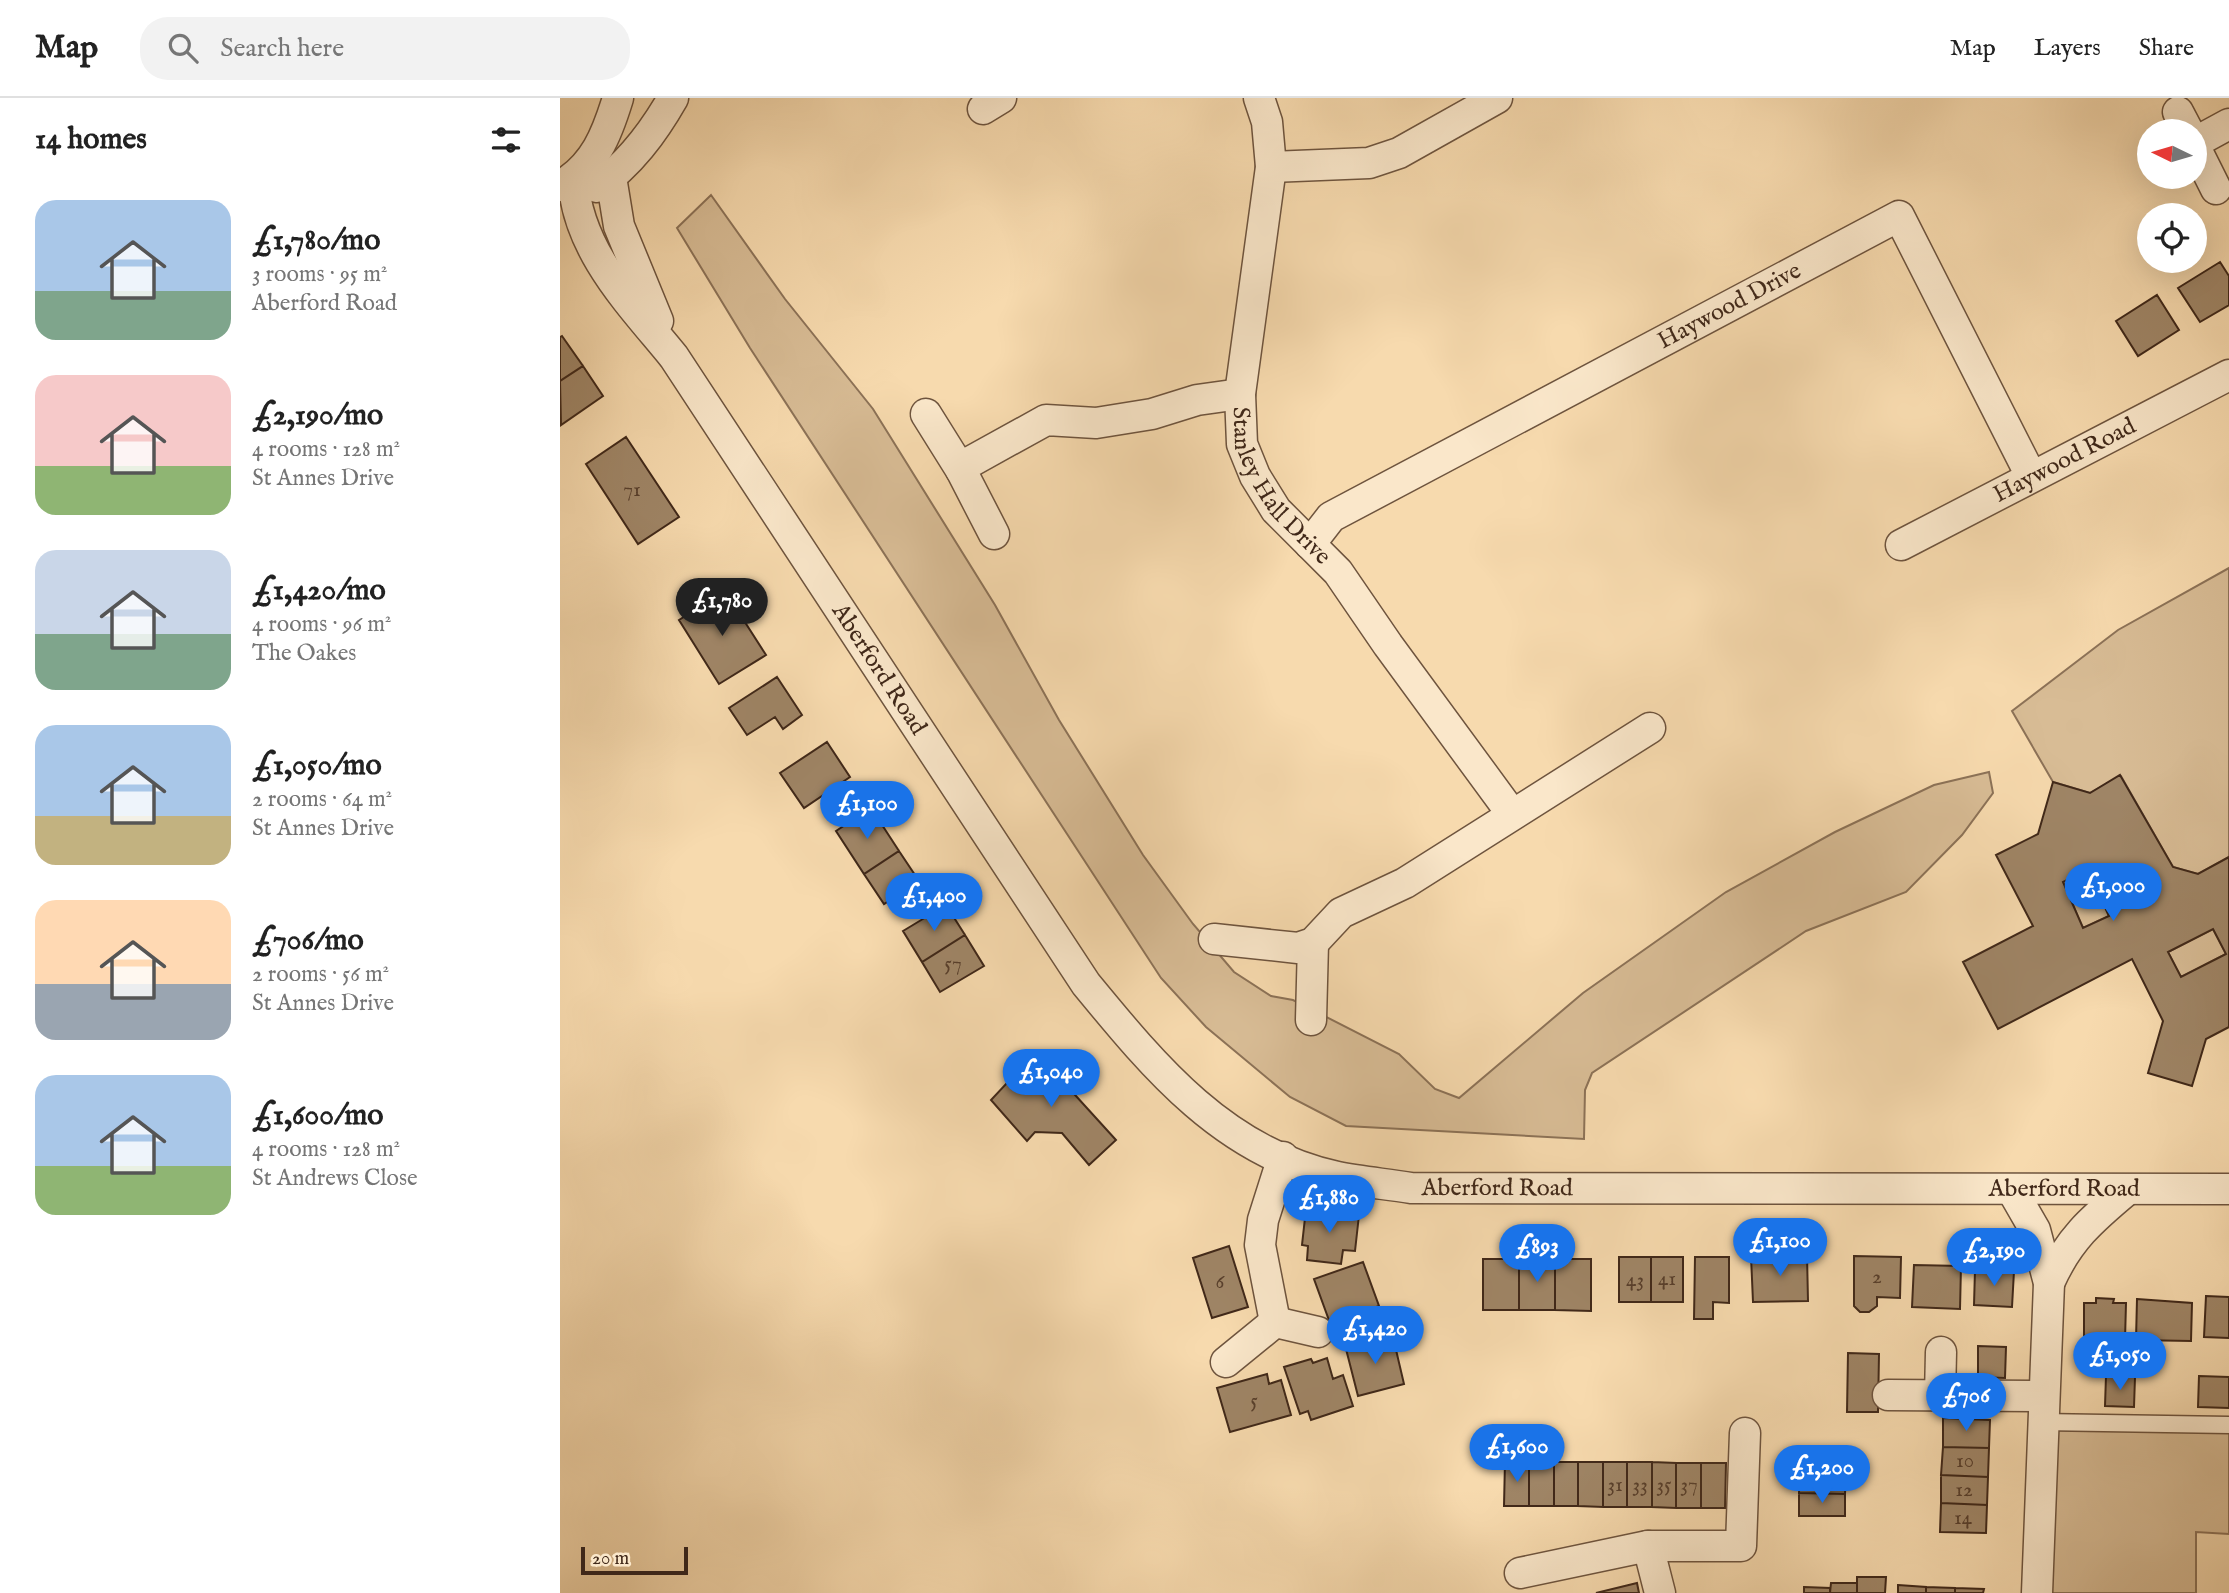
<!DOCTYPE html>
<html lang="en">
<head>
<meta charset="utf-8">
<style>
  body { margin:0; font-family:"IM FELL English",serif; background:#f2f2f2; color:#222; height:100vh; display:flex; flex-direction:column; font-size:26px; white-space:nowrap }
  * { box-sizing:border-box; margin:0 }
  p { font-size:23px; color:#767676 }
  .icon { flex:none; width:38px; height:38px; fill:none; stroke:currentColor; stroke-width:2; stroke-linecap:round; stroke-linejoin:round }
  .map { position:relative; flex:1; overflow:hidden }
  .sheet { display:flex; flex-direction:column; background:#fff; width:560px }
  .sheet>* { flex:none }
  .needle { width:46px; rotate:275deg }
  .fabs { position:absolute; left:1577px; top:21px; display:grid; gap:14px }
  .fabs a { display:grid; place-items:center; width:70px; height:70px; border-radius:50%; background:#fff; box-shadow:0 7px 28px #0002; font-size:35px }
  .scale { position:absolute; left:21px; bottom:18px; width:107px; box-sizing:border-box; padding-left:7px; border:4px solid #402819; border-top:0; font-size:19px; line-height:24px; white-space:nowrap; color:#402819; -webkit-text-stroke:5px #fae7ca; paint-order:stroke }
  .price { position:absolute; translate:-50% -60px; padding:0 16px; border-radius:24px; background:#1a73e8; color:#fff; font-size:23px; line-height:46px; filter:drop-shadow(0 2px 4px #0008) }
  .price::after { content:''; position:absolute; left:50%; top:42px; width:21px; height:16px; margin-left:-10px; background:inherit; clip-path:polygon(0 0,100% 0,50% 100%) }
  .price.on { background:#222; color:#fff }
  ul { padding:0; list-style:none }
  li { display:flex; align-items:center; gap:21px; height:175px; padding:0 35px }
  li span { display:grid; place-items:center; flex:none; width:196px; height:140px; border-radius:21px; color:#555 }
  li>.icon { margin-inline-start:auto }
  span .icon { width:84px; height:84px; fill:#fffc; stroke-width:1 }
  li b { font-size:30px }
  h2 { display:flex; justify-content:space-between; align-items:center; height:84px; padding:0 35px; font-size:30px }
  header { display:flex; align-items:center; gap:42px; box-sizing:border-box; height:98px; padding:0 35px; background:#fff; border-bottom:2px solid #e0e0e0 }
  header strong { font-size:33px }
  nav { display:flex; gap:38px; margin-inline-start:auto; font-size:24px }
  .search { width:490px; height:63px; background:#f2f2f2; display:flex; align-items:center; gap:18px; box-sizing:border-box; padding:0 24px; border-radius:28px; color:#767676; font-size:26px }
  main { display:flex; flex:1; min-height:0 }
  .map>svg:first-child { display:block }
</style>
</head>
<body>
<header>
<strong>Map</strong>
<div class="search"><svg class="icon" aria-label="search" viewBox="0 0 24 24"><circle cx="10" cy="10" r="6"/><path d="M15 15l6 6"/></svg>Search here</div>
<nav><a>Map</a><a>Layers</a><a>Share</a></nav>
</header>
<main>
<section class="sheet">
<h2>14 homes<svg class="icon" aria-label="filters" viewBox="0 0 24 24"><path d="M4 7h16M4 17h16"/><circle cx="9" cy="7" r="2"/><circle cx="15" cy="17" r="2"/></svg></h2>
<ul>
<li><span style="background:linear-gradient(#a9c7e8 65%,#7fa58c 0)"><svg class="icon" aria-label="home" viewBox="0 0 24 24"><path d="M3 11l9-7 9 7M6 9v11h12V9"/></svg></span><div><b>£1,780/mo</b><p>3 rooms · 95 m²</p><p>Aberford Road</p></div></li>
<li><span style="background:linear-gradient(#f6c9c9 65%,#8fb573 0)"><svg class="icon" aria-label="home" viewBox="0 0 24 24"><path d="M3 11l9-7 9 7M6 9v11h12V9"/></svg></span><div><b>£2,190/mo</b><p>4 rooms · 128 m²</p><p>St Annes Drive</p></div></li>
<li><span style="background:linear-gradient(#c9d6e8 60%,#7fa58c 0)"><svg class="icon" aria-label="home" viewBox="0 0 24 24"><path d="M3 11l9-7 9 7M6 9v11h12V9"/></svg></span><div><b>£1,420/mo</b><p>4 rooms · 96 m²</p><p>The Oakes</p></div></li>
<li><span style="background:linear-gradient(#a9c7e8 65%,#c2b280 0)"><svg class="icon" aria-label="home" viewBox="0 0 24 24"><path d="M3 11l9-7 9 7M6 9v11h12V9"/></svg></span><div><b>£1,050/mo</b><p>2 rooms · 64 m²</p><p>St Annes Drive</p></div></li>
<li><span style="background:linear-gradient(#ffd9b3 60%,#9aa5b1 0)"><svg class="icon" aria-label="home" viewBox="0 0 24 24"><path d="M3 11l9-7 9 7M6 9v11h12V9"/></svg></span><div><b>£706/mo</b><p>2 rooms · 56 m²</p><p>St Annes Drive</p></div></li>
<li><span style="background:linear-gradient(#a9c7e8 65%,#8fb573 0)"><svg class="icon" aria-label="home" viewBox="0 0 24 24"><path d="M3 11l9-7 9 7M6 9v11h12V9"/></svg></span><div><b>£1,600/mo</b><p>4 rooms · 128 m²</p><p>St Andrews Close</p></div></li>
</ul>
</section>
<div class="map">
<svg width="1669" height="1495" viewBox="0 0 1669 1495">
  <rect width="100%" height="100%" fill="#f7daae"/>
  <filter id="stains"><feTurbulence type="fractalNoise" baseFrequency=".00286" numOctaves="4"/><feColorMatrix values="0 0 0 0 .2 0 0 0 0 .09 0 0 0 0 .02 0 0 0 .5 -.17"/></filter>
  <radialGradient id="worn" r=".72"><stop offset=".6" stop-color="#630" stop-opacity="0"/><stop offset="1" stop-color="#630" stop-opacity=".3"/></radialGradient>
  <path fill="#d8bc95" stroke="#8c7257" stroke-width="2" d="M151,97L225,201L313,311L435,507L499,622L583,757L633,826L674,874L711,898L733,902L839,956L875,991L899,1000L1023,895L1166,794L1275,734L1374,687L1429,674L1433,695L1402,737L1346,794L1246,833L1032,975L1025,992L1024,1041L786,1028L730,999L646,929L601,880L190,250L117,130Z
    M1669,470V759L1638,776L1613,769L1561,678L1530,695L1493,684L1452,613L1558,532Z
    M1528,772L1549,818L1523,830L1503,784Z
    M1653,831L1666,856L1621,879L1608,854Z
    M1481,1324L1669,1327V1436L1636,1434V1495H1478Z"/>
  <path fill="#9f8566" stroke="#402819" stroke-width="2" fill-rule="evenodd" d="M1660,164L1669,178V207L1640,224L1618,190Z
    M1597,197L1619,232L1578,258L1556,223Z
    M2,238L23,268L0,283V239Z
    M23,268L43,298L1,327L0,283Z
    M66,339L119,419L78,446L26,366Z
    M165,493L206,557L159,586L119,522Z
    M217,579L242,617L223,631L215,619L187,637L169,610Z
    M267,644L290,679L244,710L220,675Z
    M1560,677L1613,769L1638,776L1669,759V929L1646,941L1632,988L1588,975L1603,923L1572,861L1438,931L1403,864L1473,828L1436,757L1478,736L1493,684L1530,695ZM1528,772L1549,818L1523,830L1503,784ZM1653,831L1666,856L1621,879L1608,854Z
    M311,710L339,753L304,776L276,733Z
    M339,753L359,783L324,806L304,776Z
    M386,807L405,837L362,864L343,833Z
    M405,837L424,868L380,894L362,864Z
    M476,954L556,1042L529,1067L502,1035L475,1034L467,1043L431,1002Z
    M746,1111L799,1117L795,1153L783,1152L781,1166L747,1162L748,1148L742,1147Z
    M669,1148L688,1209L652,1220L633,1160Z
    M1247,1157L1248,1203L1193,1204L1191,1158Z
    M1294,1158L1341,1159L1340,1200L1317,1199V1208L1309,1214H1300L1294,1208Z
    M1059,1159H1091V1204H1059Z
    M1091,1159H1123V1204H1091Z
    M1135,1159H1169V1205L1153,1204V1221H1134Z
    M923,1161H959V1212H923Z
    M959,1161H995V1212H959Z
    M995,1161H1031V1213L995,1212Z
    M803,1164L819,1208L770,1225L754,1181Z
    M1354,1167L1401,1168L1400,1211L1352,1209Z
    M1415,1172L1454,1173L1452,1209L1414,1207Z
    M1646,1198L1669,1199V1240L1644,1239Z
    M1536,1200L1554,1201L1553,1205H1566L1565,1242L1524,1241V1205H1536Z
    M1577,1201L1632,1205L1631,1243L1576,1242Z
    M833,1239L844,1286L798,1298L786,1251Z
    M1418,1248L1446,1249L1445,1280L1418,1279Z
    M1288,1255L1319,1256L1318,1314H1287Z
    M767,1260L773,1281L783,1277L793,1308L751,1322L748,1313L740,1316L724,1269L751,1261L753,1265Z
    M707,1276L709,1286L721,1282L731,1317L670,1334L657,1290Z
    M1546,1278L1575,1279L1574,1309L1545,1308Z
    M1639,1278L1669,1279V1310L1638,1309Z
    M1383,1320L1430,1322L1429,1350L1383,1349Z
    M1240,1349L1286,1350V1373L1240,1372Z
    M1383,1349L1429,1350L1428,1379L1381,1377Z
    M945,1363H969V1408H944Z
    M969,1363L994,1364V1408H969Z
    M994,1364H1018V1408H994Z
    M1018,1364H1043V1409L1018,1408Z
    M1043,1364H1067V1409H1043Z
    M1067,1364H1092V1409H1067Z
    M1092,1364L1116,1365V1410L1092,1409Z
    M1116,1365H1141V1410H1116Z
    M1141,1365H1166L1165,1410H1141Z
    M1240,1372L1286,1373L1285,1396L1239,1395Z
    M1381,1377L1428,1379L1427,1407L1381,1405Z
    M1239,1395L1285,1396V1418H1239Z
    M1381,1405L1427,1407L1426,1435L1380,1434Z
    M1297,1479H1326L1325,1495H1297Z
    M1077,1485L1079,1495H1036Z
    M1271,1485H1297V1495H1270Z
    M1338,1487L1366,1489V1495H1338Z
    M1244,1489L1270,1490V1495H1244Z
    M1366,1489L1395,1490V1495H1366Z
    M1395,1490L1424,1491L1423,1495H1395Z"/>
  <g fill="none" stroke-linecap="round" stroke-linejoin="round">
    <defs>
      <path id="lane" d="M1481,1324L1669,1327"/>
      <g id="street">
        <path id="s1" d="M699,0L707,24L711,69L680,296L682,346L695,378L716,412L778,474L828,547L952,716"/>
        <path d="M423,11L441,0"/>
        <path d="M1618,14L1628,33"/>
        <path d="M1634,45L1669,26"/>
        <path d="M1634,47L1656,91"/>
        <path d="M711,69L809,65L839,55L937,0"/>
        <path d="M51,79L59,128L98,223"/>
        <path id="s2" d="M13,80C17,153 71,206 114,259L526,886C595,970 665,1055 777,1079C801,1084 827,1086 851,1090L1669,1091"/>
        <path d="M0,88C35,68 47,36 58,0"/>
        <path d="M37,89C70,66 93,35 113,0"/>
        <path d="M366,316L401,372"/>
        <path d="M434,436L401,372L410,364L486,322L536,325L592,316L637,302L680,296"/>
        <path id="s3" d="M750,446L771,419L1339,118L1471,378"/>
        <path id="s4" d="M1341,447L1669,277"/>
        <path d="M654,841L738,850L753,845L781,815L845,785L1090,630"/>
        <path d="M751,922L753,845"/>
        <path d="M1452,1092L1475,1132L1489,1185L1477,1495"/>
        <path d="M1489,1185C1508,1142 1531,1122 1567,1092"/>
        <path d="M715,1224L700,1147L703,1122L723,1059"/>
        <path d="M666,1264L715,1224L758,1234"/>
        <path d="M1328,1297L1482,1298"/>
        <path d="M1380,1298L1381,1254"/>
        <path d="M960,1475L1088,1448"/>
        <path d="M1100,1495L1088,1448H1181L1185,1335"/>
      </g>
    </defs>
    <use href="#lane" stroke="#6e543e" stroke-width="19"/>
    <use href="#street" stroke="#6e543e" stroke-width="33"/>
    <use href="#lane" stroke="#fae7ca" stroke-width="16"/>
    <use href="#street" stroke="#fae7ca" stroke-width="30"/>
  </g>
  <g text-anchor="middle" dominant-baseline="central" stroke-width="5" stroke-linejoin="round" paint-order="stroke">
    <g font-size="21" fill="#583f2c">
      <text x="72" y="392">71</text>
      <text x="393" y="866">57</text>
      <text x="1317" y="1179">2</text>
      <text x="1107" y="1181">41</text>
      <text x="1075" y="1182">43</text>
      <text x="660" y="1184">6</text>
      <text x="694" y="1303">5</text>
      <text x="1405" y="1363">10</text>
      <text x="1055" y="1387">31</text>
      <text x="1080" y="1387">33</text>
      <text x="1104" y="1387">35</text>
      <text x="1129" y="1387">37</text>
      <text x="1404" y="1392">12</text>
      <text x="1403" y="1420">14</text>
    </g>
    <g font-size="24" fill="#402819" stroke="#fae7ca">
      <text stroke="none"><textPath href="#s3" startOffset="485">Haywood Drive</textPath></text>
      <text stroke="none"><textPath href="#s4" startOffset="184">Haywood Road</textPath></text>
      <text stroke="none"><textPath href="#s1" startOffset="404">Stanley Hall Drive</textPath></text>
      <text stroke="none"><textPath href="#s2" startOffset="583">Aberford Road</textPath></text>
      <text stroke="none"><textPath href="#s2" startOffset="1444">Aberford Road</textPath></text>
      <text stroke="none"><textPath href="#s2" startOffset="2011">Aberford Road</textPath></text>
    </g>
  </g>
  <rect width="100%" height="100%" filter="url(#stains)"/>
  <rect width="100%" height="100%" fill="url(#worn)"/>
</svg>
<div class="fabs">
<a><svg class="needle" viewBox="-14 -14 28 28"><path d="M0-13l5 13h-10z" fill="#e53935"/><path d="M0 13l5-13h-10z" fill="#767676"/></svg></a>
<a><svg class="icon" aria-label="locate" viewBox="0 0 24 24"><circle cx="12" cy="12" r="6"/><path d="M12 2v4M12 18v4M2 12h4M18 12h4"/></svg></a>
</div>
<div class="scale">20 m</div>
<b class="price on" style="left:162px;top:540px">£1,780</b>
<b class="price" style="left:307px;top:743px">£1,100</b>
<b class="price" style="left:1553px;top:825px">£1,000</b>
<b class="price" style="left:374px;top:835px">£1,400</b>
<b class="price" style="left:491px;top:1011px">£1,040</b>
<b class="price" style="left:769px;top:1137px">£1,880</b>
<b class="price" style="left:1220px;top:1180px">£1,100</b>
<b class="price" style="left:977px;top:1186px">£893</b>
<b class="price" style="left:1434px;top:1190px">£2,190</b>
<b class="price" style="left:815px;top:1268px">£1,420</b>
<b class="price" style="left:1560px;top:1294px">£1,050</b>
<b class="price" style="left:1406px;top:1335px">£706</b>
<b class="price" style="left:957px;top:1386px">£1,600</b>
<b class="price" style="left:1262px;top:1407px">£1,200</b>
</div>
</main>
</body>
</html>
